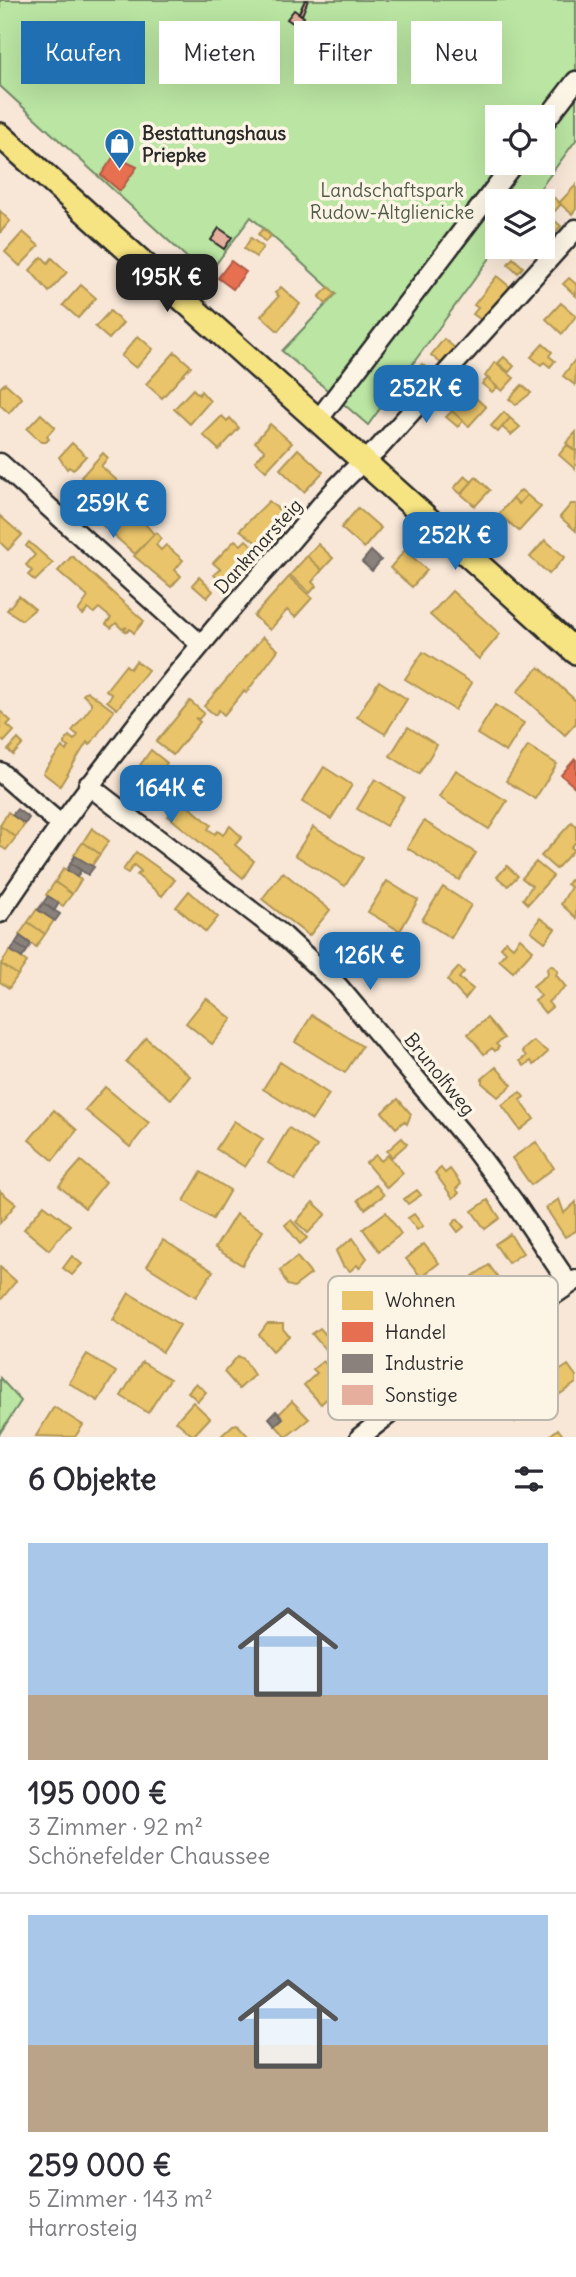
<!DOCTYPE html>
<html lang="de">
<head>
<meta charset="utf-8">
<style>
  body { margin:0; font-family:Delius,sans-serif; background:#f2f2f3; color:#2b2b33; height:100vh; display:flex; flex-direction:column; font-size:26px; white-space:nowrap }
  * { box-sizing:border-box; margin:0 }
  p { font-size:23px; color:#7c7c81 }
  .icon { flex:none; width:38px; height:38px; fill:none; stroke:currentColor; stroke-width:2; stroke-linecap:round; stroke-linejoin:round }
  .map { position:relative; height:1437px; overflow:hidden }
  .panel { display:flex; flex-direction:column; background:#fff; flex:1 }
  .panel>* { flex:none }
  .banner { position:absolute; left:21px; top:21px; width:536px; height:63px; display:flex; gap:14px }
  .fabs { position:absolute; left:485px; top:105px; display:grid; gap:14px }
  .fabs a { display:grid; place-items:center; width:70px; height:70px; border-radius:0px; background:#fff; box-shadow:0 7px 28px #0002; font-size:35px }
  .price { position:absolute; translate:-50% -60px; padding:0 16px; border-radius:14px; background:#1f6fb2; color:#fff; font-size:23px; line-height:46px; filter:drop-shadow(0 2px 4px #0008) }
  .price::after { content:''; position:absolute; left:50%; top:42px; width:21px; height:16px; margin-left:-10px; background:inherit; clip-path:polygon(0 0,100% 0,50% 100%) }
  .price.on { background:#222; color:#fff }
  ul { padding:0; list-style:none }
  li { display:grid; align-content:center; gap:14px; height:371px; padding:0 28px }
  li+li { border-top:2px solid #e1e1e2 }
  li span { display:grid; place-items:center; height:217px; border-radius:0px; color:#555 }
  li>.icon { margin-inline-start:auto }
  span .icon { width:126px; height:126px; fill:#fffc; stroke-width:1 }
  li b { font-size:30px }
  h2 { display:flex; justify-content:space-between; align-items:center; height:84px; padding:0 28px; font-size:30px }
  .chip { padding:0 24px; border-radius:0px; background:#fff; box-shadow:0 7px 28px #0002; font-size:24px; line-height:63px }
  .chip.on { background:#1f6fb2; color:#fff }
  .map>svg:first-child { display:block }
</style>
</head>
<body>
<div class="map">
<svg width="576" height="1437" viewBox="0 0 576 1437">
  <rect width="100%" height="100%" fill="#f8e7d7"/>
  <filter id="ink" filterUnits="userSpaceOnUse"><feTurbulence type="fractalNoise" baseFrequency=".0143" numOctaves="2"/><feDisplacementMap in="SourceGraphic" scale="14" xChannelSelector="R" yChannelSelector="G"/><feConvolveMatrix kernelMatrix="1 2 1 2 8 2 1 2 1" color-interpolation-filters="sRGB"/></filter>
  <g filter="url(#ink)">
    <path fill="#bae5a2" stroke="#728866" stroke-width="2" fill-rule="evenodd" d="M0,0H576V140L531,201H497L498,247L368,425L282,351L336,294L251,217L207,276L0,86ZM497,117H542V163H497Z
      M0,1378L21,1401L0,1433Z"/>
    <path fill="#e9c46a" stroke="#b09657" stroke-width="2" d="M576,185V209L572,214L559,203Z
      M552,196L561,204L555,211L546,202Z
      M0,211L10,221L0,233Z
      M547,214L561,226L547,242L542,238V219Z
      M263,229L271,236L265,242L258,234Z
      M23,232L39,246L20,266L5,252Z
      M251,238L263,247L256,257L244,249Z
      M42,257L48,263L52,258L67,272L49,292L30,270Z
      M513,258L523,267L518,273L508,264Z
      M497,276L510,287L481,320L473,314L478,308L474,305Z
      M569,278L576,284V296L563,284Z
      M81,285L96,298L78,318L63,305Z
      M281,287L300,304L278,331L261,316L279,296L275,293Z
      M329,287L335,294L326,304L319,297Z
      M561,303L576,316L562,334L546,319Z
      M110,311L123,323L109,339L95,327Z
      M138,336L153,349L136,368L121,356Z
      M444,339L456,349L443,365L431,355Z
      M543,344L552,352L549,356L555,361L550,367L544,362L541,365L531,357Z
      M175,352L191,366L162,398L146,384Z
      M504,357L514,366L509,372L498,363Z
      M574,361L576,363L575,385L563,376Z
      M495,362L514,378L502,391L485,376Z
      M422,364L435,375L422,390L409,379Z
      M488,378L497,387L492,392L482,384Z
      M5,383L22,398L9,413L0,405V388Z
      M522,385L531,393L516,405L509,399Z
      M193,389L199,395L201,391L210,401L190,424L174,409Z
      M469,392L486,407L469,426L452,411Z
      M452,411L463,421L458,427L446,417Z
      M504,412L510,418L498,432L491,426Z
      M41,414L55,427L47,436L49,439L46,442H41L27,429Z
      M222,416L227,421L230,418L239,428L219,450L203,435Z
      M510,418L520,427L511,435L502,427Z
      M270,424L292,443L266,471L255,461L265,451L255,442Z
      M576,432V452L566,443Z
      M72,443L86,456L73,470L69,467L67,469L59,457Z
      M567,445L576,452L575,469L559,455Z
      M298,449L323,472L304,492L280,469Z
      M103,453L108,458L101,466L124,487L109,503L81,477Z
      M465,476L472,482L461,494L454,488Z
      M476,477L490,490L475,506L461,494Z
      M521,490L527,495L519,504L513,498Z
      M527,495L541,507L519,531L499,514L513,498L519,504Z
      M122,501L128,506L122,513L126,516L132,509L154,534L135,554L101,524Z
      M269,501L285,515L258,544L240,530Z
      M571,504H576V531L560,517Z
      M358,508L381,528L364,548L341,528Z
      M0,516L22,535L8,550L0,542Z
      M156,532L161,538L156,545L161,550L166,545L183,560L175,570L181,576L171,587L134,556Z
      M235,540L241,545L246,540L255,548L223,583L214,575L220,569L213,563Z
      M545,540L565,557L549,574L530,557Z
      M29,542L53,563L35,581L28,575L32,571L26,565L35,555L26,546Z
      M318,544L333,558L322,570L307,556Z
      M405,550L427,570L412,587L390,568Z
      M72,556L144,621L134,633L130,629L127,632L124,630L127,627L122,629L116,623L111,628L106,624L111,618L99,608L94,613L88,609L83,615L78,611L88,597L58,571Z
      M307,556L322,570L312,582L316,586L310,593L290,575Z
      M199,577L213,591L207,598L192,585Z
      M289,577L312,598L295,617L287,610L270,630L254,616Z
      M452,591L500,634L479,659L430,615Z
      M19,596L35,609L22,620L7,610Z
      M263,637L278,650L246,693L244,691L224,715L219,710L215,715L204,706Z
      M423,652L472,683L455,710L405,679Z
      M136,661L148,670L117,709L107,701L112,695L106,690L126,665L130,669Z
      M539,667L576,701V723L565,735L517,692Z
      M379,681L407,699L385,734L357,717Z
      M87,691L114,711L90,745L87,742L60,786L43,773L62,747L66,751L69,747L64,744L69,736L74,740L78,735L72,731L91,707V702L83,695Z
      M190,701L204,713L199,719L195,718L200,722L173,755L156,742Z
      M495,705L524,723L506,752L477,734Z
      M0,711L11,721L7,725L14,731L4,742L0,738Z
      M408,727L437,745L419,774L390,756Z
      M18,739L23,744L13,755L8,750Z
      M528,746L557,764L535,799L506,781Z
      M151,750L167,763L147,788L143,785L139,790L128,782Z
      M324,767L352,785L331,819L302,802Z
      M456,770L507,801L489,829L439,797Z
      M375,779L404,797L386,826L357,809Z
      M184,796L190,801L187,805L211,825L208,829L215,834L218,831L223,835L230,826L242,837L235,845L254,861L243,878L168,816Z
      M8,812L25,824L16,837L0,826Z
      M424,821L476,853L459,880L407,848Z
      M572,822L576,826V842L571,847L574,850L556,869L541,856Z
      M0,826L16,837L6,850L0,846Z
      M313,827L363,858L345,886L295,855Z
      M92,828L109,841L100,854L83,842Z
      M83,842L100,854L91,867L74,855Z
      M136,852L175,880L162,896L137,875L141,871L134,865L128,873L123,870Z
      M536,862L553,876L528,904L523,899L532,886L522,878Z
      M507,866L518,876L508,886L497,877Z
      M64,868L81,880L72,894L55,882Z
      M283,872L330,910L309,936L262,899Z
      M570,880L576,885V918L561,904L571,887L567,884Z
      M387,881L418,900L400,931L368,912Z
      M55,882L72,894L63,906L46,895Z
      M443,887L471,905L451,938L422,920Z
      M189,891L218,917L206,932L176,907Z
      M37,909L54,920L45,934L28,922Z
      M540,918L555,929L545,942L531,931Z
      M28,922L45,934L36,947L19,935Z
      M520,938L533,950L513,972L499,960L506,952L501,947L506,941L513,947Z
      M10,950L27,962L18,975L1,964Z
      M1,964L18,975L9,988L0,982Z
      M551,965L558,970L556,975L566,987L548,1002L552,1007L545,1013L535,1001L541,996L533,986L548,974L547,969Z
      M459,967L464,972L459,978L473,989L465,999L447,980Z
      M206,998L232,1019L212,1044L186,1023Z
      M312,1015L362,1046L345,1073L295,1042Z
      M487,1018L504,1038L496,1044L499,1047L495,1051L492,1048L484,1054L468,1034Z
      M146,1038L190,1076L171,1099L126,1062Z
      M533,1041L548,1052L534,1065L531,1061L524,1066L520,1061L526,1056L522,1051Z
      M280,1062L329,1094L312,1120L263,1089Z
      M496,1067L512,1085L498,1097L482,1083V1079Z
      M105,1087L149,1123L130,1147L85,1110Z
      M520,1092L524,1097L520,1100L534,1119L520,1130L502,1105Z
      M398,1099L411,1114L407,1124L404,1121L396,1128L382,1112Z
      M54,1110L77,1130L53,1160L29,1140Z
      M234,1121L263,1139L245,1167L216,1149Z
      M289,1128L317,1146L295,1180L268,1163Z
      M402,1138L407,1144L392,1157L387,1151Z
      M536,1142L554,1168L531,1185L512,1158Z
      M376,1155L381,1161L388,1155L403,1173L387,1188L366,1163Z
      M81,1161L106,1182L85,1208L59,1186Z
      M441,1168L445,1173L450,1169L461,1184L456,1189L459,1193L453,1198L435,1173Z
      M201,1172L230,1190L213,1219L184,1201Z
      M376,1185L384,1195L365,1209L358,1200Z
      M417,1190L421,1195L408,1204L404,1199Z
      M0,1191L16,1204L0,1223Z
      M559,1199L564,1213L576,1202V1231L565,1237L546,1208Z
      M488,1200L500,1218L485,1229L472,1211Z
      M313,1202L326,1214L308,1233L296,1222Z
      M44,1205L70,1225L49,1250L24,1229Z
      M386,1212L401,1234L379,1251L363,1229Z
      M236,1214L263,1231L242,1265L215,1248Z
      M414,1214L423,1226L417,1230L408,1218Z
      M457,1219L464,1227L458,1232L452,1224Z
      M291,1220L307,1238L300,1244L285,1225Z
      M510,1234L523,1253L508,1263L495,1244Z
      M353,1238L367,1258L359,1268L357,1265L350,1271L343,1266L336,1251Z
      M163,1240L213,1271L196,1297L147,1266Z
      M424,1244L439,1263L421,1277L406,1259Z
      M72,1256L82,1264L72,1275L63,1268Z
      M297,1257L311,1274L294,1287L287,1285L280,1270Z
      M489,1265L500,1280L484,1291L473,1276Z
      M0,1267L16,1281L0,1301Z
      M129,1293L180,1325L163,1352L113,1320Z
      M343,1314L358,1332L329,1354L312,1334L320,1328L327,1336L338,1327L334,1321Z
      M267,1324H283V1329L289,1336L273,1351L259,1335Z
      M87,1354L116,1372L98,1401L69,1383Z
      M238,1356L244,1359L254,1375L239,1389L224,1372Z
      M323,1361L344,1383L321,1404L304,1385L317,1373L313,1369Z
      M142,1362L170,1379L148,1413L121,1396Z
      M568,1365L576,1376V1383L560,1394L549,1378Z
      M196,1383L206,1392L198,1401L188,1392Z
      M519,1383L536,1405L531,1410L534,1413L526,1419L523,1416L515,1422L500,1403L515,1392L511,1388Z
      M292,1401L309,1419L286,1437L275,1425L283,1418L279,1414Z
      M193,1402L210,1418L193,1436L176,1421Z
      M54,1407L83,1425L75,1437L36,1436Z
      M237,1424L249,1437H220L233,1425Z
      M558,1429L564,1437H548Z"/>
    <path fill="#e76f51" stroke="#af5b46" stroke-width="2" d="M114,156L137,167L120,191L101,175Z
      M231,261L246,272L233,289L218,278Z
      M575,759L576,760V788L561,775Z"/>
    <path fill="#8a817c" stroke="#6e6764" stroke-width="2" d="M371,551L381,560L372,571L362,562Z
      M17,809L29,818L25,824L12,815Z
      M75,856L94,867L88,875L70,863Z
      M71,863L81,870L77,877L67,870Z
      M48,896L59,903L54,911L43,903Z
      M43,903L60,914L55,921L38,910Z
      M20,936L31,944L27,951L15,944Z
      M15,944L27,951L22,958L11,951Z
      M276,1411L283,1418L275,1425L269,1418Z"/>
    <path fill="#e6af9d" stroke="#2b2b2b" stroke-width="2" d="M305,0H308L302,15L299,13Z
      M294,10L304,17L297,26L287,19Z
      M219,228L232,237L224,249L211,240Z"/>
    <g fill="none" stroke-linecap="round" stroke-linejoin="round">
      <defs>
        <path id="minor" d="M542,125L576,81
          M318,420L514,163
          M0,463L200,644
          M0,772L60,824
          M88,785L284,936L338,986L469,1142L514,1202L569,1284
          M0,913C84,788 175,670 276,558C308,522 339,479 377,450L576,229
          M360,1437L465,1355L576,1280"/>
        <path id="major" d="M0,135L576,652"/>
      </defs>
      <use href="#minor" stroke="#2b2b2b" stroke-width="23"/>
      <use href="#major" stroke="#2b2b2b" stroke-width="28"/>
      <use href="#minor" stroke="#fcf5e5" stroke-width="18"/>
      <use href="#major" stroke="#f6e381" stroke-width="23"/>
    </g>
  </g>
  <defs>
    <symbol id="shop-pin" viewBox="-11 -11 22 30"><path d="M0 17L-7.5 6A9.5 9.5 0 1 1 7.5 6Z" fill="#1f6fb2" stroke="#fcf5e5"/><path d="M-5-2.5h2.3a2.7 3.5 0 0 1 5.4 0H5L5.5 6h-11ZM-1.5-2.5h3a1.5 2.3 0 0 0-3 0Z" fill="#fff"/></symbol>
  </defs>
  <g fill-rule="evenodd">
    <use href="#shop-pin" x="102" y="126" width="35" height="47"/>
  </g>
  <g text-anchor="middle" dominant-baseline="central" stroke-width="7" stroke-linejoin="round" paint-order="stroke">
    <g font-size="19" font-weight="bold" fill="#2b2b2b" stroke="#fcf5e5" text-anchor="start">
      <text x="142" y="133">Bestattungshaus<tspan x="142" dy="22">Priepke</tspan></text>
    </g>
    <g font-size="19" fill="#4f5a49" stroke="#fcf5e5">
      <text x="392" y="190">Landschaftspark<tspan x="392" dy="22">Rudow-Altglienicke</tspan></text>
    </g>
    <g font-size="19" fill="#2b2b2b" stroke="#fcf5e5">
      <text transform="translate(258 546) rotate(-48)">Dankmarsteig</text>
      <text transform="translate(440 1074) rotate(51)">Brunolfweg</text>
    </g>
  </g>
  <rect x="328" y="1276" width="230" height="144" rx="10" fill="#fcf5e5" stroke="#bdb8ad" stroke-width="2"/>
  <rect x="342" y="1291" width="31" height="19" fill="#e9c46a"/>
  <rect x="342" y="1322" width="31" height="20" fill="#e76f51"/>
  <rect x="342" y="1354" width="31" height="19" fill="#8a817c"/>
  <rect x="342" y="1385" width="31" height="20" fill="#e6af9d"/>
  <g font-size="19" fill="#2b2b2b">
    <text x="385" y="1307">Wohnen</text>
    <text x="385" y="1339">Handel</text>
    <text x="385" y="1370">Industrie</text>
    <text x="385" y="1402">Sonstige</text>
  </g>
</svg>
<div class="fabs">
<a><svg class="icon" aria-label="locate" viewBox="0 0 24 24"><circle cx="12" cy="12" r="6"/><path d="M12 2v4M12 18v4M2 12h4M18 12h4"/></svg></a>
<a><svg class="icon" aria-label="layers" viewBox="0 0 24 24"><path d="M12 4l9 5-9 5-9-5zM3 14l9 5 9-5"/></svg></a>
</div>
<b class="price on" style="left:167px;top:314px">195K €</b>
<b class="price" style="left:426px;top:425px">252K €</b>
<b class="price" style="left:113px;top:540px">259K €</b>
<b class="price" style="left:455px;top:572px">252K €</b>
<b class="price" style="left:171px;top:825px">164K €</b>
<b class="price" style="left:370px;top:992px">126K €</b>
<div class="banner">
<a class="chip on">Kaufen</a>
<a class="chip">Mieten</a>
<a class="chip">Filter</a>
<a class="chip">Neu</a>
</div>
</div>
<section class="panel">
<h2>6 Objekte<svg class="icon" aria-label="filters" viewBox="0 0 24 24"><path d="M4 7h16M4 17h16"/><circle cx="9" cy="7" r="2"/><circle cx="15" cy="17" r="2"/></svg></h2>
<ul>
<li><span style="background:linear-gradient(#a9c7e8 70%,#b9a48a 0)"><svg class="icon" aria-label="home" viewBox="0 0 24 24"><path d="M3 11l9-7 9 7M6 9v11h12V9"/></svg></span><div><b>195 000 €</b><p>3 Zimmer · 92 m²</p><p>Schönefelder Chaussee</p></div></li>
<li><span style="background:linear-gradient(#a9c7e8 60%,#b9a48a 0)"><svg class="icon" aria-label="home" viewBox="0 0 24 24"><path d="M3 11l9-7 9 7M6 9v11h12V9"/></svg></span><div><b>259 000 €</b><p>5 Zimmer · 143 m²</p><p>Harrosteig</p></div></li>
</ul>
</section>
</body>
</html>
